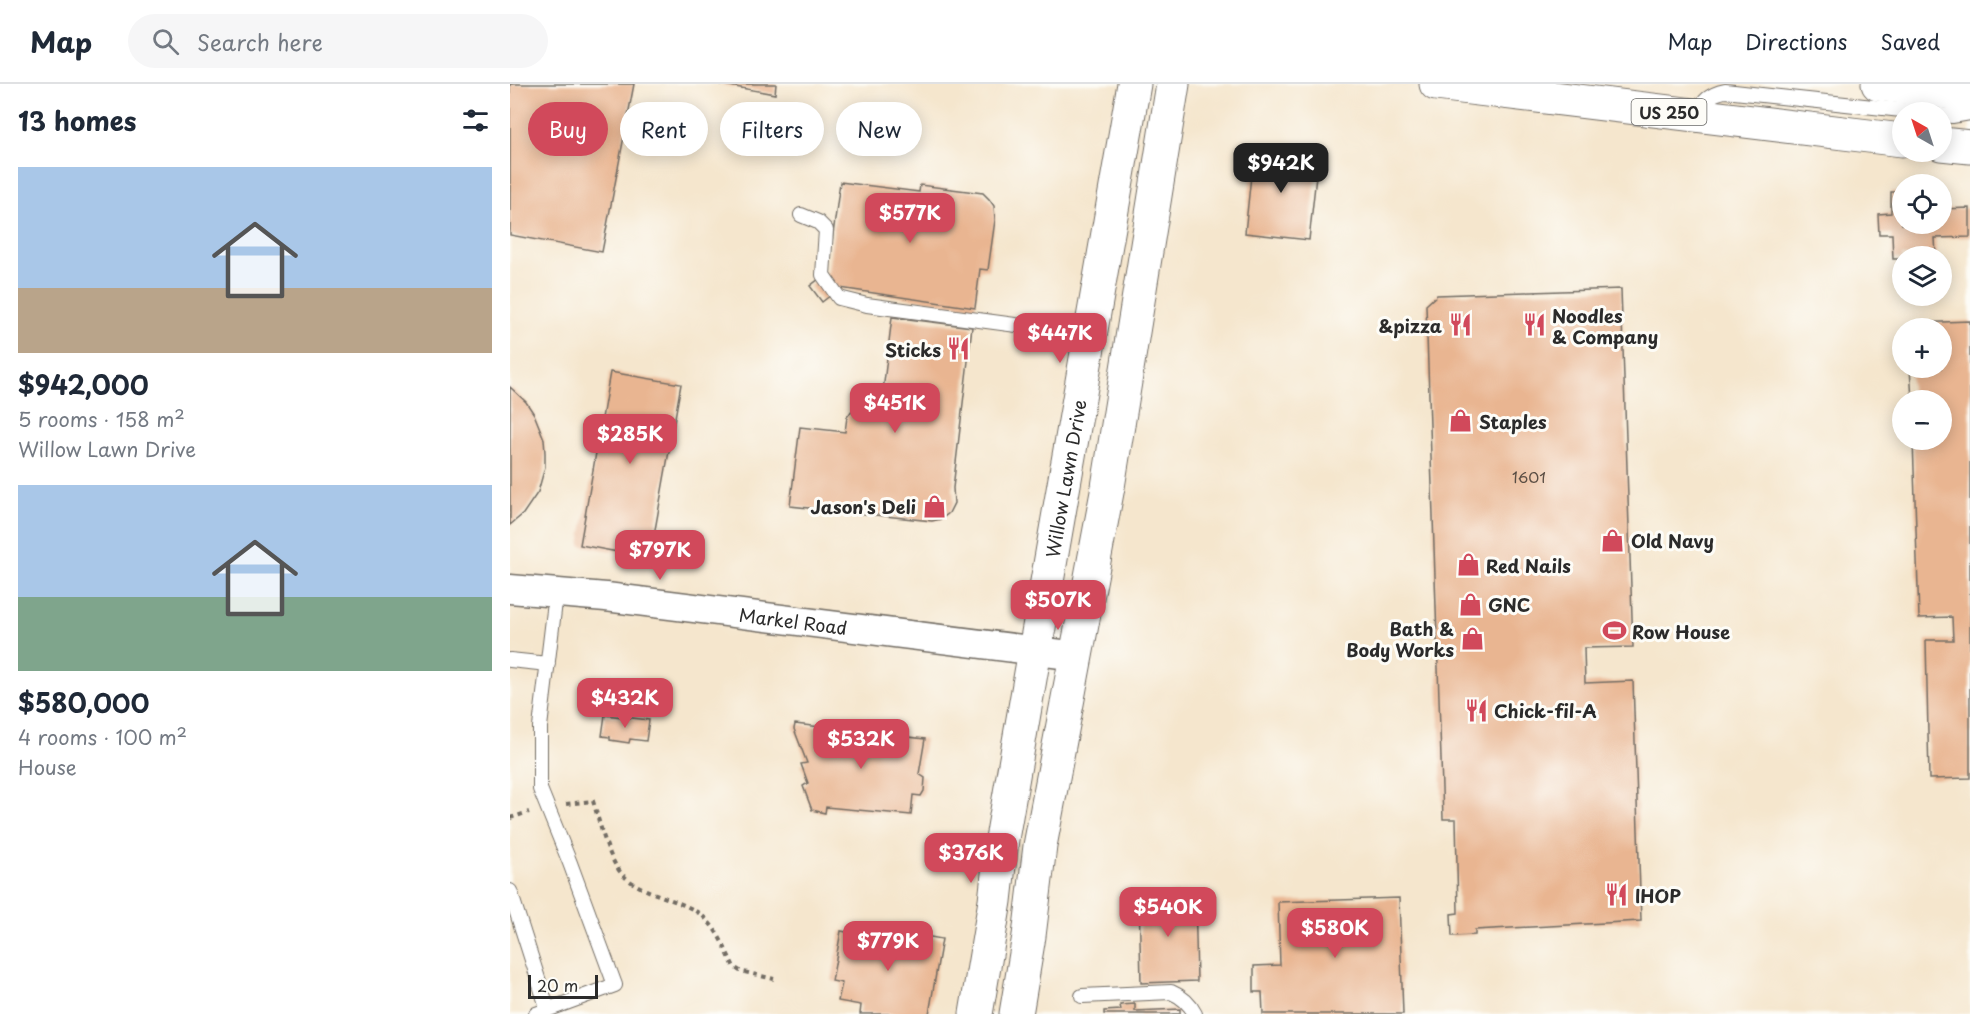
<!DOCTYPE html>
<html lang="en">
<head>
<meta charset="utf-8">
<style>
  body { margin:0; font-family:"Playpen Sans",sans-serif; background:#f6f6f7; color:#1f2937; height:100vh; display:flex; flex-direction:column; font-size:22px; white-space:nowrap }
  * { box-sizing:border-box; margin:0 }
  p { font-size:20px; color:#747a83 }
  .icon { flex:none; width:33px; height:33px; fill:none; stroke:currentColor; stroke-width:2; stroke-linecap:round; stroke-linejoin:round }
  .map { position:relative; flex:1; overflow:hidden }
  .sheet { display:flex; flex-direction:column; background:#fff; width:510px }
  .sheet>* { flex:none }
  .top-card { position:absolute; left:18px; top:18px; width:570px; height:54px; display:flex; gap:12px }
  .needle { width:39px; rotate:321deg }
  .fabs { position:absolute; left:1382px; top:18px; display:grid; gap:12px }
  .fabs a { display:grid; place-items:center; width:60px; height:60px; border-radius:50%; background:#fff; box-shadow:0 3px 15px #0003; font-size:30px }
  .scale { position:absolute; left:18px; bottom:15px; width:70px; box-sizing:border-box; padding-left:6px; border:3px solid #2b2b2b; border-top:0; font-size:16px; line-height:21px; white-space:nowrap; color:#2b2b2b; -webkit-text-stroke:4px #fdfcf7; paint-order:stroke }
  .price { position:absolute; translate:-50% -51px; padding:0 14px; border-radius:12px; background:#d1495b; color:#fff; font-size:20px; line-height:39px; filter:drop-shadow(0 2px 3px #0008) }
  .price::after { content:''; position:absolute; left:50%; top:36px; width:18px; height:14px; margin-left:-9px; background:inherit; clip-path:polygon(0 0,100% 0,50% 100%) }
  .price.current { background:#222; color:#fff }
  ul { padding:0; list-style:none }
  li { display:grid; align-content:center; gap:12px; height:318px; padding:0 18px }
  li span { display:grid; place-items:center; height:186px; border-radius:0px; color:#555 }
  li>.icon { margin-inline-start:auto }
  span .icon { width:108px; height:108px; fill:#fffc; stroke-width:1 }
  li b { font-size:26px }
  h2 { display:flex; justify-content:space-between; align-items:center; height:72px; padding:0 18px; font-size:26px }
  .tag { padding:0 21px; border-radius:27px; background:#fff; box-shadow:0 3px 15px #0003; font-size:21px; line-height:54px }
  .tag.current { background:#d1495b; color:#fff }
  header { display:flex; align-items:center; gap:36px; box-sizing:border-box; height:84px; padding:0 30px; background:#fff; border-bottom:2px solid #e0e1e3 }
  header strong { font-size:28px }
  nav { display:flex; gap:33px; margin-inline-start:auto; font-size:21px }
  .search { width:420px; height:54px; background:#f6f6f7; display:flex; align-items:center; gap:15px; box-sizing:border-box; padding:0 21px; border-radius:33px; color:#747a83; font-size:22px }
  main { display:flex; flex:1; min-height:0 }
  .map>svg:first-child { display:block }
</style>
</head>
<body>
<header>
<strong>Map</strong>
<div class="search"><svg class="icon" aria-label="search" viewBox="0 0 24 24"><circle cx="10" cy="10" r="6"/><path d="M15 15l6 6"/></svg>Search here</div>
<nav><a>Map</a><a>Directions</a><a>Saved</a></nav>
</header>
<main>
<section class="sheet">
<h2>13 homes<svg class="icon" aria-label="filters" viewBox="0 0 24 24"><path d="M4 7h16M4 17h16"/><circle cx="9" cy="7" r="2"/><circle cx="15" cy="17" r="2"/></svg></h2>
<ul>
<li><span style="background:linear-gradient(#a9c7e8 65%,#b9a48a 0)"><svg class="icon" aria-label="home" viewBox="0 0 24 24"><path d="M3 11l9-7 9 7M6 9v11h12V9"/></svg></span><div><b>$942,000</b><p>5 rooms · 158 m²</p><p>Willow Lawn Drive</p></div></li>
<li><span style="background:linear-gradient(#a9c7e8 60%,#7fa58c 0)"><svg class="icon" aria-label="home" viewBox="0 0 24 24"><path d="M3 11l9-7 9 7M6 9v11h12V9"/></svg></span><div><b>$580,000</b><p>4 rooms · 100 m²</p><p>House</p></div></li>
</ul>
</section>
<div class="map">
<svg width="1460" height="930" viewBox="0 0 1460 930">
  <rect width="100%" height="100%" fill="#fdfcf7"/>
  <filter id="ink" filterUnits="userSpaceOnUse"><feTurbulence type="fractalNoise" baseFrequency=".0167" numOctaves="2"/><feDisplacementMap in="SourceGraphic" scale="12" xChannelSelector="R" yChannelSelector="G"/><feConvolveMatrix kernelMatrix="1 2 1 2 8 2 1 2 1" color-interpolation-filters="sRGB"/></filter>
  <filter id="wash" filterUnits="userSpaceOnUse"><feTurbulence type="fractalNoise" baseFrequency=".008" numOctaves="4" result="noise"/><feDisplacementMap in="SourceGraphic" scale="24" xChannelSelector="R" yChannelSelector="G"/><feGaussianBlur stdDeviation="1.35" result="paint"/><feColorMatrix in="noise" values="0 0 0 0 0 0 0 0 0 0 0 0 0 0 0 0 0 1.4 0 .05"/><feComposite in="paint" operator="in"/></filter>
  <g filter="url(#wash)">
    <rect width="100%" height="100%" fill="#f5e6cd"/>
    <g id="blocks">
      <path fill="#e9b591" d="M0,0H124L92,168L0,151Z
        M208,0H266L265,10Z
        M251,47L262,50L258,71L247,69Z
        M744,63L801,69L798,91L806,92L799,156L735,149Z
        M330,98L409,108L410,101L473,109L479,115L484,122L485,136L478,186L470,185L465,224L330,204L312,218L300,202L318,188Z
        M1381,108H1392V140H1431V125L1460,124V153L1425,154L1426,172H1392V175H1383L1382,150H1369L1368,130L1381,129Z
        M1111,205L1123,563L1074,564L1075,599L1123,597L1131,837L965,846V851L942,852L941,830L948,829L946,735H933L916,221L927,211Z
        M382,233L462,243L443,404L444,419L439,429L431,435L422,437L280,422L290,343L335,348L337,333L343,325L352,317L372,315Z
        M1460,237V694L1419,695L1416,556H1443L1442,533L1409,534L1403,356H1431V316H1402L1400,284H1431V244H1405V239Z
        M100,288L171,300L140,474L70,461Z
        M0,303L16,318L24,330L34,355L35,369V383L28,408L13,430L0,441Z
        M95,631L139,636L136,657L120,655L119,659L100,656V653L92,652Z
        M285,640L415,655L409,690L415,694L414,707L411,712L403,711L401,731L316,723L315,729L302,726L293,702L298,699L291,680L297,679L284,645Z
        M685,809L687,897L631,899L629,811Z
        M889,814L893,930H753L752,908H744V882L770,881L768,818Z
        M365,843L432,855L419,930H350L351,921L328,917L332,899L322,897L331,847L357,852L355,868L361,869Z
        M625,920V927L670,925V930H594V927L611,926L610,921Z"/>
    </g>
  </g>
  <g filter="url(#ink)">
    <use href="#blocks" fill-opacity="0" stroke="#726c64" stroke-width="1.5"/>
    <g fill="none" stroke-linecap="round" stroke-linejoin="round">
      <defs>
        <path id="service" d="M1188,31C1192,16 1201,10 1215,7L1410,28
          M1431,31L1442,32L1460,29
          M291,131L308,138L316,146L313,191L329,214L357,221L580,251
          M0,576L38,580
          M0,807L38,926
          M572,912L661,908C673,913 680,920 685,930
          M26,930L105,901L60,779L30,705V643L46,510"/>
        <g id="minor">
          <path id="s1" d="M0,505L96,513L567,572"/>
        </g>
        <g id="secondary">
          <path id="s2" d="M466,930L485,817L492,755L624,0"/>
          <path d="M506,930L519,852L530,762L598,403L663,0"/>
        </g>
        <path id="primary" d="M926,0L1392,56
          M1368,0L1460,11
          M1431,60L1460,63"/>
      </defs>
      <use href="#service" stroke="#726c64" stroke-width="16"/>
      <use href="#minor" stroke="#726c64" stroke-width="31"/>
      <use href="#secondary" stroke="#726c64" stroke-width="35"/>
      <use href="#primary" stroke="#726c64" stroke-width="35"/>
      <path stroke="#726c64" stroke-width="4" stroke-dasharray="4.5 4.5" stroke-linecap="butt" d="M56,720L83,717C90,739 98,778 115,793C136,812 177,816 196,835C209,848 216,867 224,883L230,887L264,895
        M0,734L19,728"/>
      <use href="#service" stroke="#fff" stroke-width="14"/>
      <use href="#minor" stroke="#fff" stroke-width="28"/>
      <use href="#secondary" stroke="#fff" stroke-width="33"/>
      <use href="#primary" stroke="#fff" stroke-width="33"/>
    </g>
  </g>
  <defs>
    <symbol id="restaurant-bare" viewBox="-9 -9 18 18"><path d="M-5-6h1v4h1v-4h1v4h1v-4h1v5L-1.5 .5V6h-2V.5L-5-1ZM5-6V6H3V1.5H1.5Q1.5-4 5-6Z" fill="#d1495b" stroke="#fdfcf7" stroke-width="2.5" paint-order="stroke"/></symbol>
    <symbol id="shop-bare" viewBox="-9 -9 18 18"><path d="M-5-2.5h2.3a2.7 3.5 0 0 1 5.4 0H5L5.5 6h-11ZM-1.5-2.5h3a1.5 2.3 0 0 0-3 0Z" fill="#d1495b" stroke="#fdfcf7" stroke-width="2.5" paint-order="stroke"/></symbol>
    <symbol id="stadium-bare" viewBox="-9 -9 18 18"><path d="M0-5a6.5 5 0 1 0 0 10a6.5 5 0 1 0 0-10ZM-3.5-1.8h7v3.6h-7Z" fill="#d1495b" stroke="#fdfcf7" stroke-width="2.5" paint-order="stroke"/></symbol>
  </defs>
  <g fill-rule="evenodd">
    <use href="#restaurant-bare" x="934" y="224" width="33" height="33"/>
    <use href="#restaurant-bare" x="1008" y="224" width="33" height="33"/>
    <use href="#restaurant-bare" x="432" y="248" width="33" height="33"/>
    <use href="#shop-bare" x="934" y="320" width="33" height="33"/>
    <use href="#shop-bare" x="408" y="406" width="33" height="33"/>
    <use href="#shop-bare" x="1086" y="440" width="33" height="33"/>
    <use href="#shop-bare" x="942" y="464" width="33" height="33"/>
    <use href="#shop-bare" x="944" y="504" width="33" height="33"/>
    <use href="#stadium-bare" x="1088" y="530" width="33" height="33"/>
    <use href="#shop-bare" x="946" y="538" width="33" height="33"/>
    <use href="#restaurant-bare" x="950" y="610" width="33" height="33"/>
    <use href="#restaurant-bare" x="1090" y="794" width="33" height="33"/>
  </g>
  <g text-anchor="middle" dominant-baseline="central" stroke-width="6" stroke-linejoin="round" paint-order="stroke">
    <g font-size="15" fill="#5a4e44">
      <text x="1019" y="392">1601</text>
    </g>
    <rect fill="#fdfcf7" stroke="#6a6a68" stroke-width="1.5" x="1121.5" y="15" width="75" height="26" rx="4.5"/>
    <g font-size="16" font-weight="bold" fill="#2b2b2b">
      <text x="1159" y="28">US 250</text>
    </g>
    <g font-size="18" font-weight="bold" fill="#2b2b2b" stroke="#fdfcf7" text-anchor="start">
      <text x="1042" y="231">Noodles<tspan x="1042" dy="21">&amp; Company</tspan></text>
      <text x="932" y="241" text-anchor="end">&amp;pizza</text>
      <text x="431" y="265" text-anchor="end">Sticks</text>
      <text x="969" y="337">Staples</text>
      <text x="406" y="422" text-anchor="end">Jason's Deli</text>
      <text x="1121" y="456">Old Navy</text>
      <text x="976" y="481">Red Nails</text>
      <text x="978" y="520">GNC</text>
      <text x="944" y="544" text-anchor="end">Bath &amp;<tspan x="944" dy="21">Body Works</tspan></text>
      <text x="1122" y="547">Row House</text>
      <text x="984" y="626">Chick-fil-A</text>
      <text x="1125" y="811">IHOP</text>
    </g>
    <g font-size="18" fill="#2b2b2b" stroke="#fdfcf7">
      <text stroke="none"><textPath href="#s2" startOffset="543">Willow Lawn Drive</textPath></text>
      <text stroke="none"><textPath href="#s1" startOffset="285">Markel Road</textPath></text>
    </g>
  </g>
</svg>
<div class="fabs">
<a><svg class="needle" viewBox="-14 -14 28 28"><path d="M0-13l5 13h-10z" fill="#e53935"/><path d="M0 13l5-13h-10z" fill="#747a83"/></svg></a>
<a><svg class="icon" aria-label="locate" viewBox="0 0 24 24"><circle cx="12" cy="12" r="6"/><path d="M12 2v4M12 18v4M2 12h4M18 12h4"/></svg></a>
<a><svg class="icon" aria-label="layers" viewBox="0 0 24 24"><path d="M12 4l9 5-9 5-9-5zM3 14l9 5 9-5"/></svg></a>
<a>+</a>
<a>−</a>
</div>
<div class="scale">20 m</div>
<b class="price current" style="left:771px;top:110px">$942K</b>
<b class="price" style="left:400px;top:160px">$577K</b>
<b class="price" style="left:550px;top:280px">$447K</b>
<b class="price" style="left:385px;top:350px">$451K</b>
<b class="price" style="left:120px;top:381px">$285K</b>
<b class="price" style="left:150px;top:497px">$797K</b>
<b class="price" style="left:548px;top:547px">$507K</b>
<b class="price" style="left:115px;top:645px">$432K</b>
<b class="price" style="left:351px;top:686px">$532K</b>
<b class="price" style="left:461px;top:800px">$376K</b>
<b class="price" style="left:658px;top:854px">$540K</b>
<b class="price" style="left:825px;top:875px">$580K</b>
<b class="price" style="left:378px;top:888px">$779K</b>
<div class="top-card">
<a class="tag current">Buy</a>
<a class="tag">Rent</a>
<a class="tag">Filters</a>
<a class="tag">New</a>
</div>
</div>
</main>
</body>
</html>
